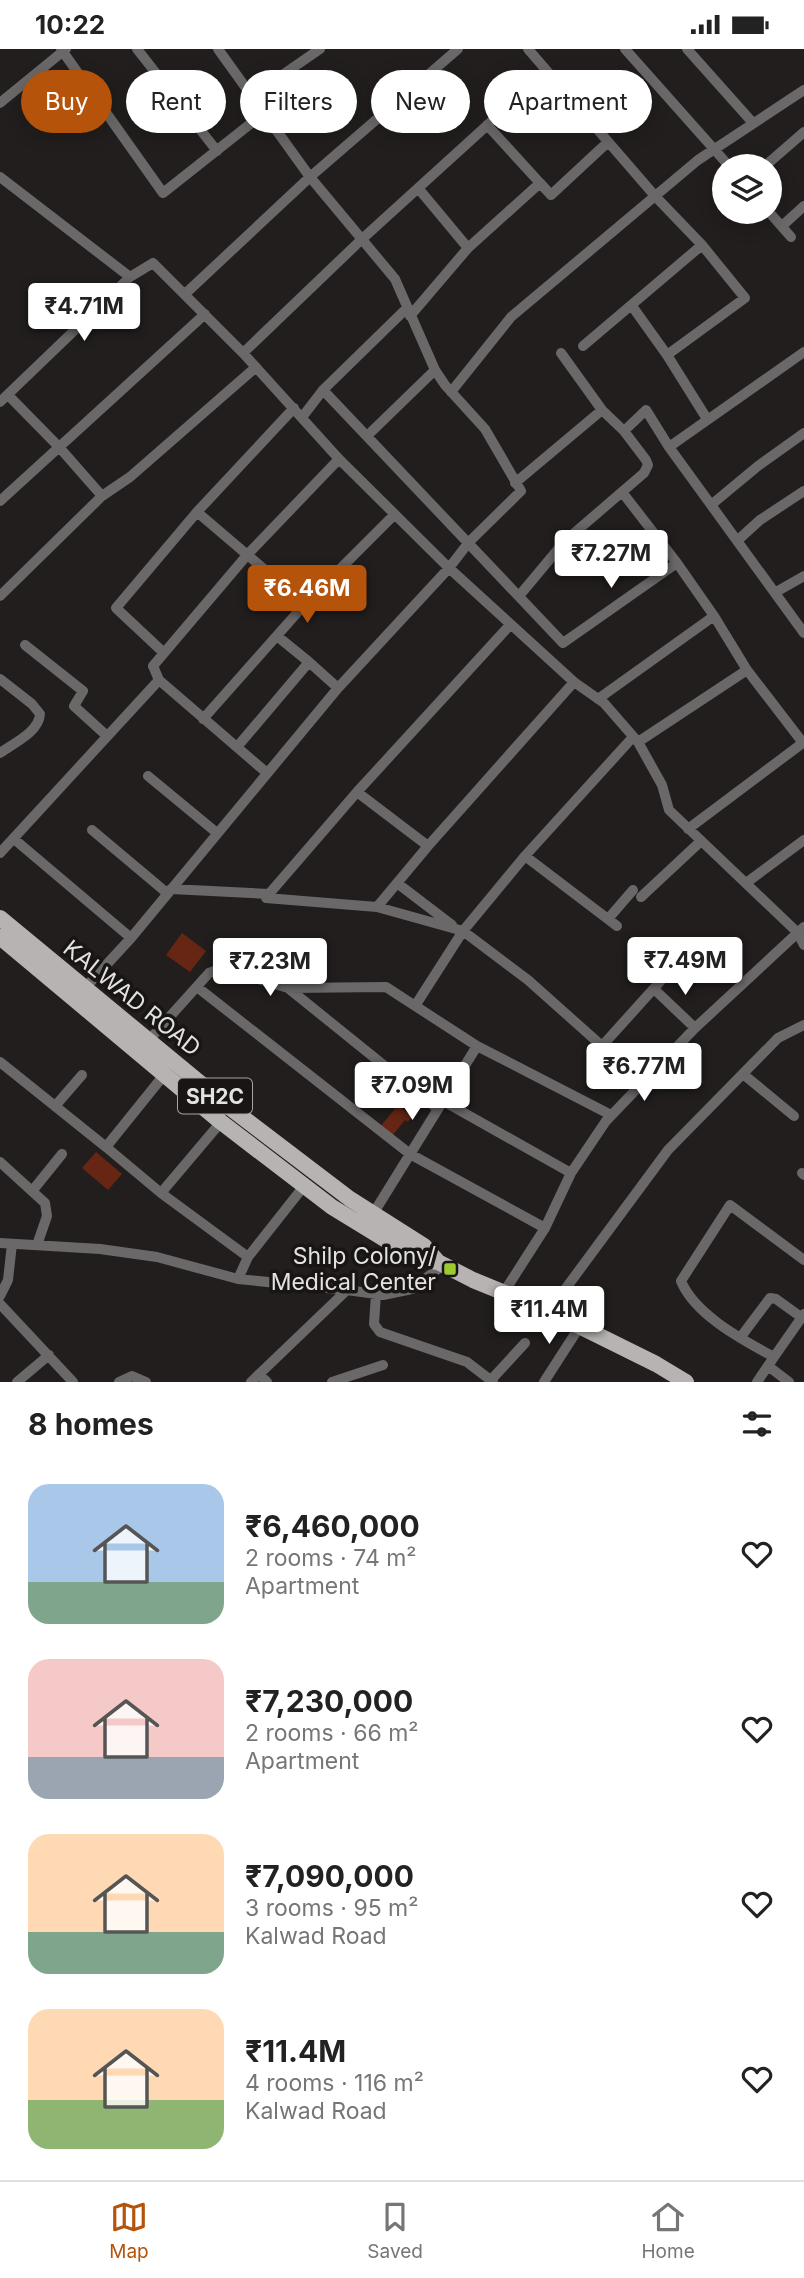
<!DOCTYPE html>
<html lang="en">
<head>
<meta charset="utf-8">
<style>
  body { margin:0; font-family:Inter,sans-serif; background:#f2f2f2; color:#222; height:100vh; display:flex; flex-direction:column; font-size:26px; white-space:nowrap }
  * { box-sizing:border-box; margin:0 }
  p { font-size:23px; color:#767676 }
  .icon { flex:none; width:38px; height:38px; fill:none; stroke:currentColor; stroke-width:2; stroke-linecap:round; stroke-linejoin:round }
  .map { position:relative; height:1333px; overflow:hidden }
  .sheet { display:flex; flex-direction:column; background:#fff; flex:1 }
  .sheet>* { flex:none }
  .guide { position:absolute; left:21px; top:21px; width:763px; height:63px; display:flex; gap:14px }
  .tools { position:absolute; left:712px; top:105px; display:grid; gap:14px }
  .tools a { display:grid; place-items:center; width:70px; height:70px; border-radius:50%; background:#fff; box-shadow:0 4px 18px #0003; font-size:35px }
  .price { position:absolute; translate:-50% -60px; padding:0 16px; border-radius:7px; background:#fff; color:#222; font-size:23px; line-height:46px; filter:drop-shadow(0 2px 4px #0008) }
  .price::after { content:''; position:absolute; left:50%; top:42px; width:21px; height:16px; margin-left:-10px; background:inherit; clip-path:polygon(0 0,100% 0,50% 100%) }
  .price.on { background:#b45309; color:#fff }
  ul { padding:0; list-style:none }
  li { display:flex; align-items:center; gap:21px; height:175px; padding:0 28px }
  li span { display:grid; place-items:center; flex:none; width:196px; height:140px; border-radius:21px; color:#555 }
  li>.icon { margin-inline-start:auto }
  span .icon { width:84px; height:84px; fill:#fffc; stroke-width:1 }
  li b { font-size:30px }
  h2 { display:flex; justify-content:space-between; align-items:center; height:84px; padding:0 28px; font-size:30px }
  .tag { padding:0 24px; border-radius:32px; background:#fff; box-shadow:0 4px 18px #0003; font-size:24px; line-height:63px }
  .tag.on { background:#b45309; color:#fff }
  .status { display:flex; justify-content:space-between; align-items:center; height:49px; padding:0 35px; background:#fff; direction:ltr }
  .status svg { height:19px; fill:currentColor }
  .tabs { display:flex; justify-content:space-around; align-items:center; height:98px; border-top:2px solid #e0e0e0; background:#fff; font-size:19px; color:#767676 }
  .tabs a { display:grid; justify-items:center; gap:4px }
  .tabs .on { color:#b45309 }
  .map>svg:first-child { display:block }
</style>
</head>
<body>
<div class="status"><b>10:22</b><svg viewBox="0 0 49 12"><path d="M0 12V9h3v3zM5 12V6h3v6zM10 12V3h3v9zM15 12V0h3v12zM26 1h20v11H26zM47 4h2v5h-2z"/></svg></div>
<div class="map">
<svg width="804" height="1333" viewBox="0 0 804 1333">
  <rect width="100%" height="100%" fill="#211e1d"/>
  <path fill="#672613" d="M182,884L206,902L190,923L166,906Z
    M398,1056L412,1068L408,1073L405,1071L392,1087L380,1078Z
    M96,1103L122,1125L108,1141L82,1119Z"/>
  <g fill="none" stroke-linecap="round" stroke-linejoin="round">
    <path stroke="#6a6869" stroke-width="10" d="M61,0L163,144L264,64
      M137,0L217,102
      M528,0L655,147L702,196L745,249L667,306
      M625,0L729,117
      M687,0L753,74
      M252,47L320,0
      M0,54L66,0
      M487,76L540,134
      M765,117L804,83
      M0,128L130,228
      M418,139L468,199
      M769,163L791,188
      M782,177L804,157
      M185,245L310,128L458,0
      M632,257L667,306L707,370
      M410,267L468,199L540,134L551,146L608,93
      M583,297L702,196
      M243,304L361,191L547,22
      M323,341L563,594L677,514
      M451,343L511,268L698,111L804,41
      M8,346L59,398L102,447
      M0,353L130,228L153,214L243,304L339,410L449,519L574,633L604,654L638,693L662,736L669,761L797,883L804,896
      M303,367L323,341L407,259
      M624,382L646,361L669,398L804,584
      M367,387L435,321
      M669,398L804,303
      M515,434L602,361
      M622,443L677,514L714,567L747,621L803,694
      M0,452L205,265
      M711,456L758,417L804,384
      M197,463L305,555
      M738,491L760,471L804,442
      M776,543L804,527
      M0,547L102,447L130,428L256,318
      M519,547L565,492L644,424L648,416L646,411L624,382L602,361L561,304
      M277,587L309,613
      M25,596L83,642L74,657L107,687
      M164,604L116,559L197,463L294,359
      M0,630L32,655L40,665C39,683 14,694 0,704
      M598,650L714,567
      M203,670L305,555L394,466
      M638,693L747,621
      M237,698L309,613L338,639
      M267,724L159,631L153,617L248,505L339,410
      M148,727L217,784
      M357,743L428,797
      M688,780L804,693
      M92,781L167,844
      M14,790L131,889
      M0,804L159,631
      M525,807L617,877
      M397,834L452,876
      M746,834L804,791
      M171,840L269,845L266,849L377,858L463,882L528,931L602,997L684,906
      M269,845L357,743L510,576
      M641,848L701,792
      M377,858L428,797L574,633
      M608,870L633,841
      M197,938L410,1105L545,1179
      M288,939L438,1060
      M84,940L131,889L338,639L449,519L469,493L521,442L485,380L445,336L435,321L395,230L310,128L218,0
      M654,940L695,979
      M415,957L463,882L525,807L633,688
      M148,992L209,924L222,919L288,939L386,938L477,997L611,1066
      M0,1013L106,1098
      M743,1025L794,1067
      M164,1026L106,1098L161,1144L248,1208L238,1230
      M443,1052L571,1124
      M56,1056L82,1026
      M0,1113L45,1154L47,1167L37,1196
      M802,1124L804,1126
      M33,1141L62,1105
      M161,1144L221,1073
      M373,1165L477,997
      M0,1194L100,1200L157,1208L238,1230L347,1241
      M248,1208L304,1137
      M804,1211L730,1156L681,1232C695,1266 743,1291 774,1308L804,1265
      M504,1243L545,1179L571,1124L606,1072L695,979L804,878
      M376,1245L374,1275L380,1283L467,1313L493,1333
      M0,1247L8,1231L12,1195
      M0,1255L73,1333
      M549,1262L668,1101L778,989L804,976
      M740,1289L770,1249L776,1250L801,1268
      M768,1317L789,1333
      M259,1325L267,1333
      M491,1331L525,1294
      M17,1333L49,1306
      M119,1333L132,1327L146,1333
      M251,1333L347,1241L383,1246L412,1240L443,1216
      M332,1333L383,1316
      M544,1333L580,1277
      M757,1333L774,1308"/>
    <path stroke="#b7b3b3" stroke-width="16" d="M0,869L229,1058L350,1150L424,1197L438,1213
      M0,888L221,1073L332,1158L417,1210L438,1213L473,1231L549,1262L656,1315L686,1333"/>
  </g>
  <rect fill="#9cca31" stroke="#181514" stroke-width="2.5" x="443" y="1213" width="14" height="14" rx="3.5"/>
  <g text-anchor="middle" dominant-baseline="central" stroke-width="7" stroke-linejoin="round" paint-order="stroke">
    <rect fill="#181514" stroke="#a7a4a4" stroke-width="2" x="178" y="1029.5" width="74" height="35" rx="5"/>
    <g font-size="21" font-weight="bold" fill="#e4e2e1">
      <text x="215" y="1047">SH2C</text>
    </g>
    <g font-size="23" fill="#e4e2e1" stroke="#181514">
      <text transform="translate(132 949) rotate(39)">KALWAD ROAD</text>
    </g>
    <g font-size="23" fill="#e4e2e1" stroke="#181514" text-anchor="end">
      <text x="436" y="1207">Shilp Colony/<tspan x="436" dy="26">Medical Center</tspan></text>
    </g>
  </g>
</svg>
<div class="tools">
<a><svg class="icon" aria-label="layers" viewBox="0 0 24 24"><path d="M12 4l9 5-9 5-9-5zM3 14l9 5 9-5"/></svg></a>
</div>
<b class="price" style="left:84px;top:294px">₹4.71M</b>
<b class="price" style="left:611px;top:541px">₹7.27M</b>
<b class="price on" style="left:307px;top:576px">₹6.46M</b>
<b class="price" style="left:685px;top:948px">₹7.49M</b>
<b class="price" style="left:270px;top:949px">₹7.23M</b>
<b class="price" style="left:644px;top:1054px">₹6.77M</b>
<b class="price" style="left:412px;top:1073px">₹7.09M</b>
<b class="price" style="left:549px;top:1297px">₹11.4M</b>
<div class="guide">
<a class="tag on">Buy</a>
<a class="tag">Rent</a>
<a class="tag">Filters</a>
<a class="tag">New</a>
<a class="tag">Apartment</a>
</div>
</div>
<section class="sheet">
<h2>8 homes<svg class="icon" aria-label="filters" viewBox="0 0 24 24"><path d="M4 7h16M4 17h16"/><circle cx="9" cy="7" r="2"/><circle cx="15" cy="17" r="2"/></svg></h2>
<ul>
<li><span style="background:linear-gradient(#a9c7e8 70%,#7fa58c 0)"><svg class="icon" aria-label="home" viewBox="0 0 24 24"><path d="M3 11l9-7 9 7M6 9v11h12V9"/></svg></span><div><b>₹6,460,000</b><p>2 rooms · 74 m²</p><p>Apartment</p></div><svg class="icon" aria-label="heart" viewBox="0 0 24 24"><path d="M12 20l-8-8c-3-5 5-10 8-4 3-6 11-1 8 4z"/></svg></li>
<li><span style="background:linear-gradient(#f6c9c9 70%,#9aa5b1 0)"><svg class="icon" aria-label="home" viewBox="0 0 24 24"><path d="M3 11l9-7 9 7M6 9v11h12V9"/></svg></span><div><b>₹7,230,000</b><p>2 rooms · 66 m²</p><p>Apartment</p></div><svg class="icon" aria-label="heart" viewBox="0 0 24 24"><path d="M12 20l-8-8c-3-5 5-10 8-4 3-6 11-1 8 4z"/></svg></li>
<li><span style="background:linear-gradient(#ffd9b3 70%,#7fa58c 0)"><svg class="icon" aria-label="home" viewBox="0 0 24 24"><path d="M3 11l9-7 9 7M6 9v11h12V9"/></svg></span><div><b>₹7,090,000</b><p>3 rooms · 95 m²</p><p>Kalwad Road</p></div><svg class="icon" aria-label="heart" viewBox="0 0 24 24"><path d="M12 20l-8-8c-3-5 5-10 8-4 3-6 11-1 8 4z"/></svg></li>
<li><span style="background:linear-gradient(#ffd9b3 65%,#8fb573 0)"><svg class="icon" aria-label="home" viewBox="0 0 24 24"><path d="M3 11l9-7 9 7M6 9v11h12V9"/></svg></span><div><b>₹11.4M</b><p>4 rooms · 116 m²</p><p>Kalwad Road</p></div><svg class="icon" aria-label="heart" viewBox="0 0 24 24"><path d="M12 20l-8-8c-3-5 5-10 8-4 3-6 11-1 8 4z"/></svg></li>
</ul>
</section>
<nav class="tabs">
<a class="on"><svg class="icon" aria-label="map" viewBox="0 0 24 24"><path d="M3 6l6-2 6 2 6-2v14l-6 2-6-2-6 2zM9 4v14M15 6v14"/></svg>Map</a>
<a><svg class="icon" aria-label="saved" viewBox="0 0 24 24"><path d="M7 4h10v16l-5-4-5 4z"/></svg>Saved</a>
<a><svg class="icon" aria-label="home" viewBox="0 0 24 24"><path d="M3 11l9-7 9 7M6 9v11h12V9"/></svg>Home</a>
</nav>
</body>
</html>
